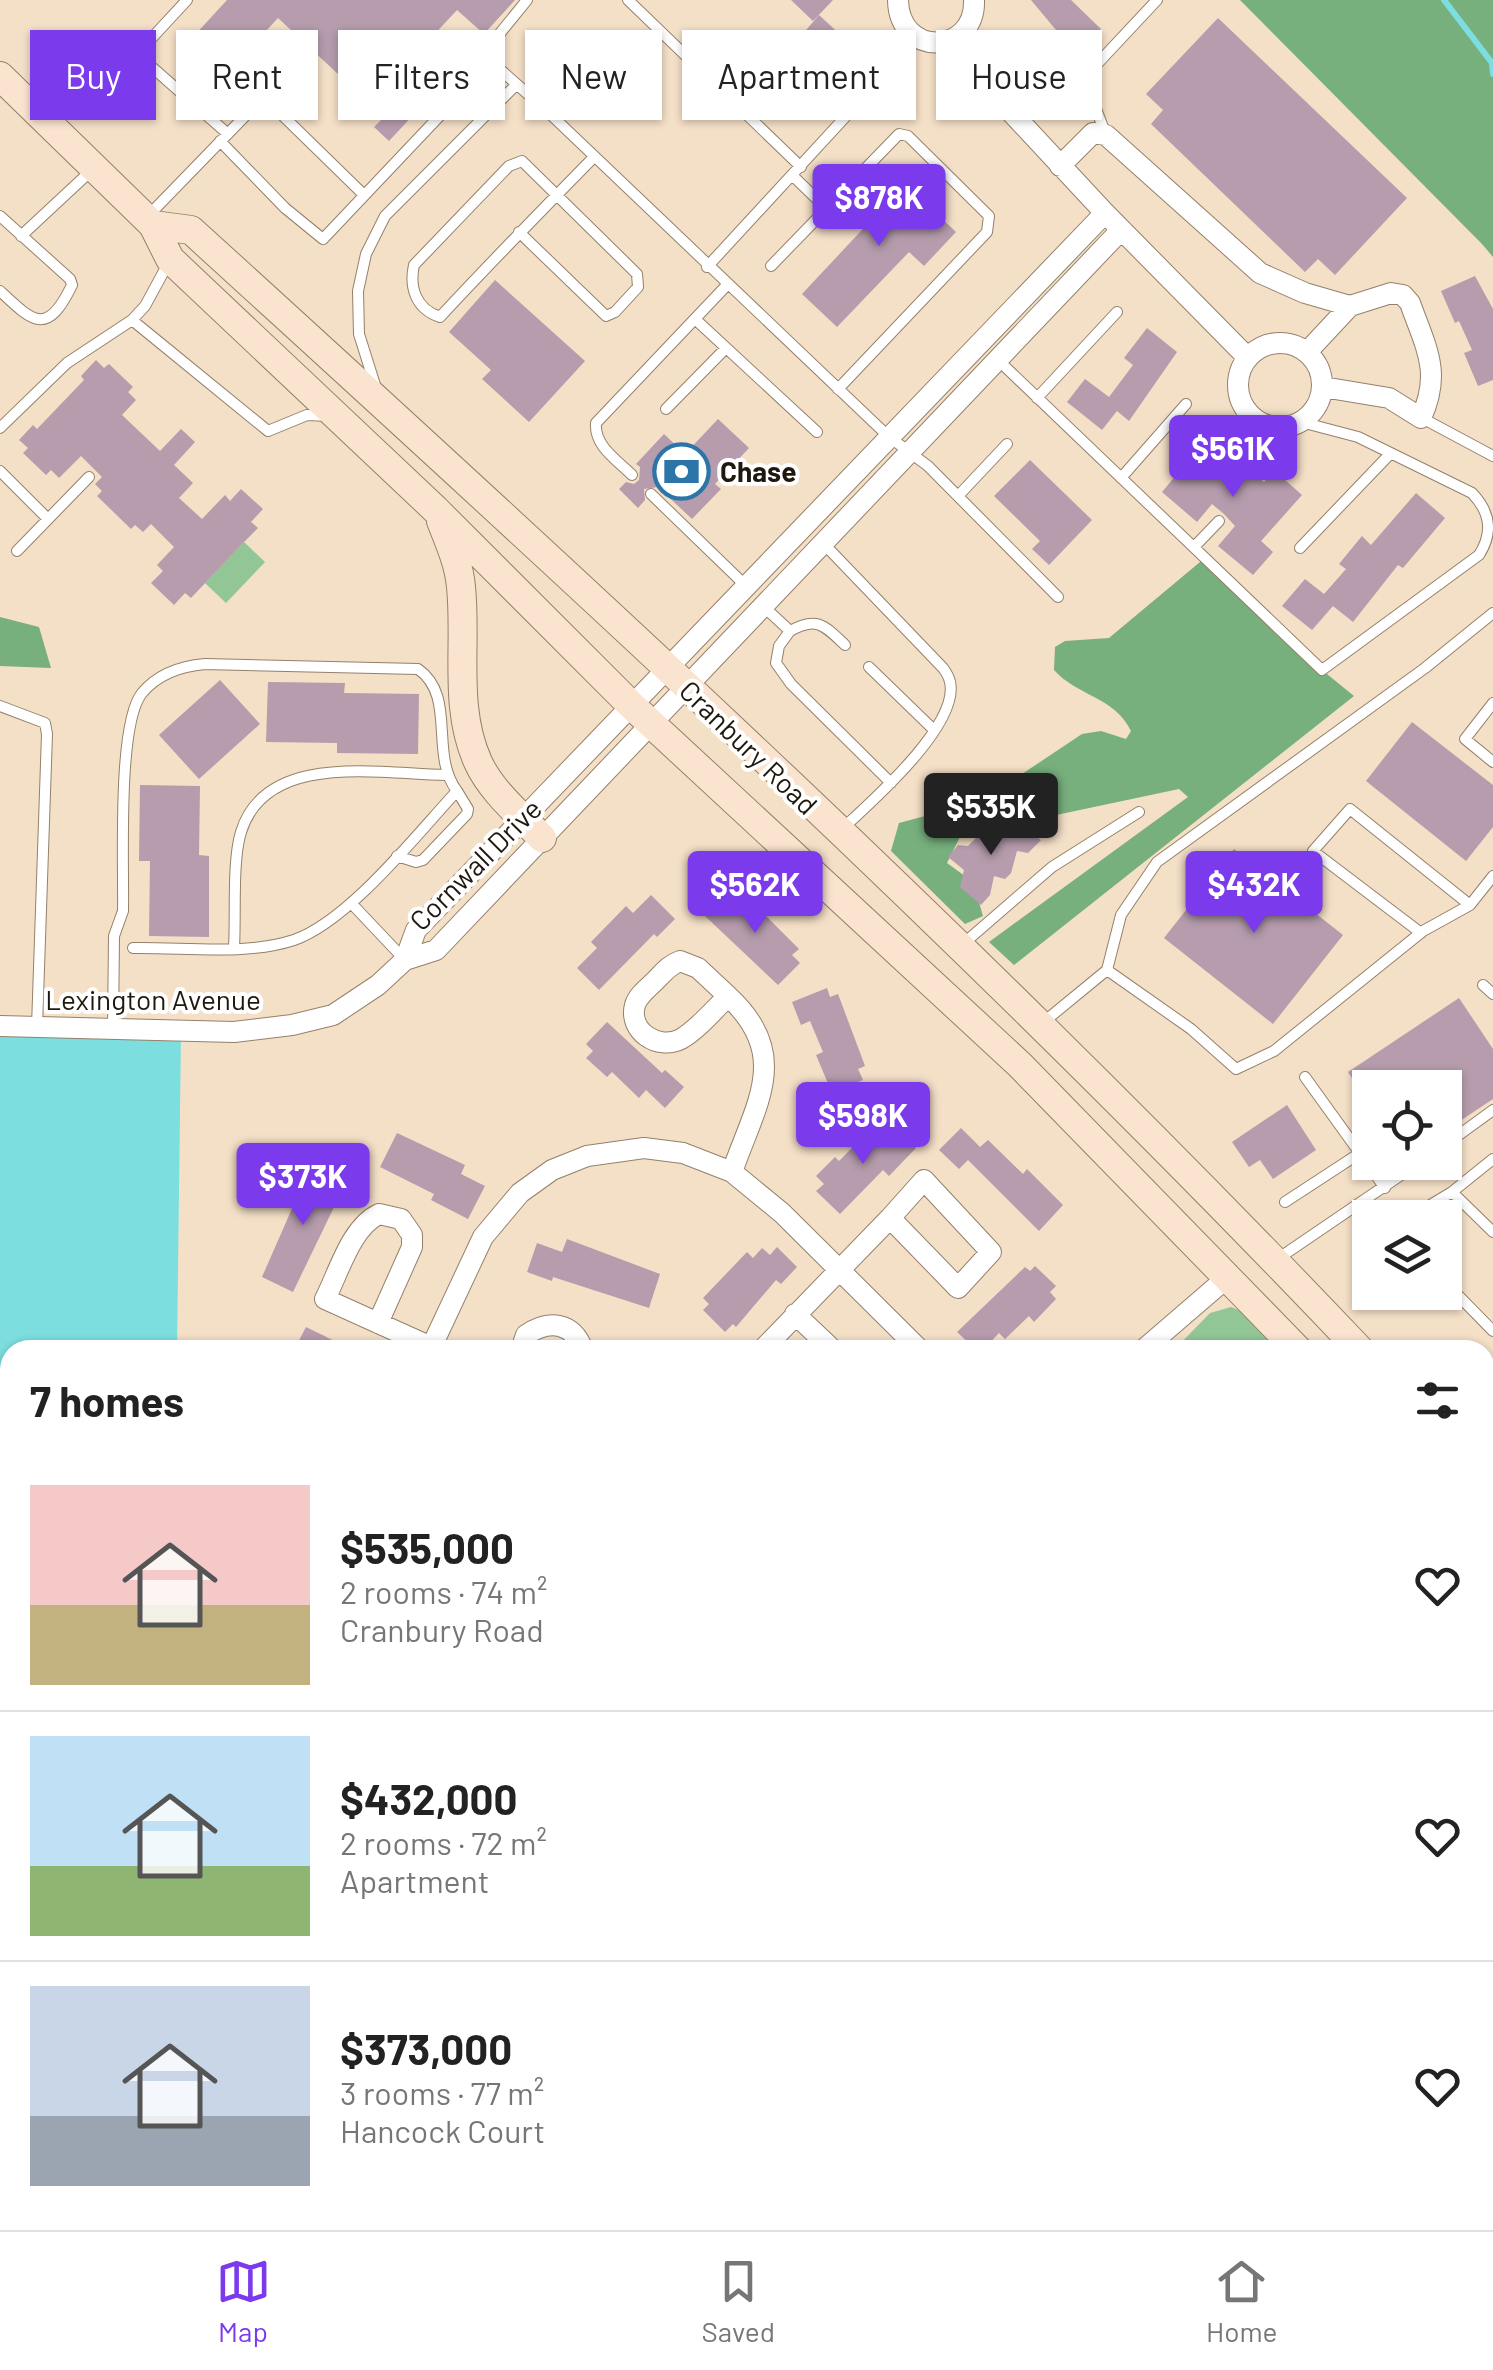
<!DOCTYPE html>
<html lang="en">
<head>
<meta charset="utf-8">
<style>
  body { margin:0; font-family:Barlow,sans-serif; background:#f6f6f6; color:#222; height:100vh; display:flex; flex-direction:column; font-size:38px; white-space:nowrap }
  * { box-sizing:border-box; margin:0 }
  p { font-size:32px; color:#767676 }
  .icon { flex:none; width:55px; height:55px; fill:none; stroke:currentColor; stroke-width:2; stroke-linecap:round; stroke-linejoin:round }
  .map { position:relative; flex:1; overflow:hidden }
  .sheet { position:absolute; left:0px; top:1340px; width:1495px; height:890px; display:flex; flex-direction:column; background:#fff; border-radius:30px 30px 0 0; box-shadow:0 2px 8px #0004 }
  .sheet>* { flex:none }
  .banner { position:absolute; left:30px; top:30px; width:1435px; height:90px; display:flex; gap:20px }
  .tools { position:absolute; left:1352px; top:1070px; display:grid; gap:20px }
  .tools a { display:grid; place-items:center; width:110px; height:110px; border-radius:0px; background:#fff; box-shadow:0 2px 8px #0004; font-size:50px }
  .price { position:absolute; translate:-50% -85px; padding:0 22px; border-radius:10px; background:#7c3aed; color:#fff; font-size:32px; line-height:65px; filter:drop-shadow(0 2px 5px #0008) }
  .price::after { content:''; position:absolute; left:50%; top:60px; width:30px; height:22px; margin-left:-15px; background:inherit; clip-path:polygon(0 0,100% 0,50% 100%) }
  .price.current { background:#222; color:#fff }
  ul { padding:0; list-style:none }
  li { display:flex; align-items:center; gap:30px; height:250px; padding:0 30px }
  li+li { border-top:2px solid #e0e0e0 }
  li span { display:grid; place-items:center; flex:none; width:280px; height:200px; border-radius:0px; color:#555 }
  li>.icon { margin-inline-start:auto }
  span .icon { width:120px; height:120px; fill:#fffc; stroke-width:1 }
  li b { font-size:42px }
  h2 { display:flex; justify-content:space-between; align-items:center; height:120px; padding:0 30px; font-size:42px }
  .pill { padding:0 35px; border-radius:0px; background:#fff; box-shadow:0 2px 8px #0004; font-size:35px; line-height:90px }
  .pill.current { background:#7c3aed; color:#fff }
  .tab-bar { display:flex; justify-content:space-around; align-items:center; height:140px; border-top:2px solid #e0e0e0; background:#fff; font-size:28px; color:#767676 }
  .tab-bar a { display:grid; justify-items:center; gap:5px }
  .tab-bar .current { color:#7c3aed }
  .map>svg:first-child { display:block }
</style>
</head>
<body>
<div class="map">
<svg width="1493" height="2230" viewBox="0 0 1493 2230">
  <rect width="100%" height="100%" fill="#f4dfc7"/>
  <path fill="#92c697" d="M244,542L265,562L226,603L205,583Z
    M1231,1307L1253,1316L1285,1350H1174L1210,1313Z
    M1485,1563L1493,1571V1619L1485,1615Z
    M10,2062V2134L0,2128V2087Z
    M296,2220H397L390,2230H292Z"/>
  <path fill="#77af7d" d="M1240,0H1493V257L1482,244Z
    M1206,557L1322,670L1354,696L1014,965L989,942L1188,797L1179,789L961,835L947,863L973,882L983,916L965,924L891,851L899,823L1000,796L1016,778L1082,734L1101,731L1126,739L1131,731C1115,697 1077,696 1054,670L1055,647L1065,641L1109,638Z
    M0,617L39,627L51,668L0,666Z"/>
  <path fill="#7cdede" d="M0,1026L181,1031L177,1350H10V1465L0,1466Z"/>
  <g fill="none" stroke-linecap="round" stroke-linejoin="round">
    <path stroke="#7cdede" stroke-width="6" d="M1444,0L1492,63L1493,74"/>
  </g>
  <path fill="#b69cad" d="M227,0H515L484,34L457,10L416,54L445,81L389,141L374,127L384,117L278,18L218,83L182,49Z
    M791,0H833L813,21Z
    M1031,0H1071L1101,29L1057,77L1033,54L1056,30Z
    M819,15L844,38L848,33L872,56L826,110L801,86L787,100L764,79Z
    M1218,18L1407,198L1335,275L1318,259L1305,272L1151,124L1163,110L1146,94Z
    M894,173L956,232L924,266L909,252L837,327L802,294L875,216L863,205Z
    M1475,276L1493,309V380L1478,386L1464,353L1472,350L1459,321L1455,323L1441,291Z
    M495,280L585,361L529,422L482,379L491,370L449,332Z
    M1147,328L1177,352L1129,421L1117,411L1102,430L1067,402L1085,379L1109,397L1133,365L1124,358Z
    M96,360L104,368L109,364L133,387L128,392L136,400L122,415L160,451L181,429L195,442L174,465L193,483L179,498L202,519L225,495L230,501L241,489L263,509L251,522L258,528L244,542L191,598L185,593L174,605L151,583L163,571L157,565L174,547L151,524L143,532L135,525L131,529L97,496L102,491L95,484L102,477L81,456L59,478L51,470L46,475L23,453L28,448L19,440L33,425L37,429L84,380L81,376Z
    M718,419L749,448L715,484L721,489L692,519L658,487L644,489L645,500L638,508L619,489L626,482L634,484L639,480L640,467L636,464L664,434L685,454Z
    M1209,436L1264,482L1274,470L1302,495L1261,541L1273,552L1253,575L1218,546L1235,526L1224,514L1212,504L1197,522L1162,492Z
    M1030,460L1092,520L1049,565L1032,549L1040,541L994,496Z
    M1416,493L1445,518L1403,568L1398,565L1353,622L1333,606L1312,630L1282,606L1305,579L1324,594L1346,569L1339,564L1362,536L1371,545Z
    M220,680L260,724L199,779L159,735Z
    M268,682L345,683L344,693L419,694L418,754L337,753V743L266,742Z
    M1412,722L1493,785V827L1466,861L1366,781Z
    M140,785L200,786L199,855L209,856V937L149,936L150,861H139Z
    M1012,819L1041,840L1028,853L1017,851L1011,873L1005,879L994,876L990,895L981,905L960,887L964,870L948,857L958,845L968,846L979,835L988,837L996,828L1003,830Z
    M1234,849L1343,935L1273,1024L1164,938Z
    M731,890L750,908L754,904L799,949L792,955L800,963L778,985L705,916Z
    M651,895L675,919L657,937L654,934L599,990L577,968L597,948L591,942L626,906L633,913Z
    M827,988L830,997L838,994L865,1066L858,1069L863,1080L832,1093L816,1055L823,1052L810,1021L801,1025L792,1002Z
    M1459,998L1493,1049V1099L1445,1131V1088H1370V1106L1348,1072Z
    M607,1022L662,1073L665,1070L684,1087L665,1108L646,1090L639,1098L612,1072L607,1077L586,1058L593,1051L586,1044Z
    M1287,1105L1316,1150L1273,1179L1260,1160L1249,1167L1232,1142Z
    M891,1123L916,1148L889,1176L883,1170L840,1214L816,1191L824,1184L816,1176L835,1157L839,1161L864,1136L871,1143Z
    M961,1128L980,1147L988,1140L1023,1174L1027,1169L1063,1205L1039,1231L968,1160L959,1169L939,1150Z
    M397,1133L465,1165L461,1174L485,1186L468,1219L431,1200L434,1194L380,1167Z
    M312,1163L342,1177L331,1201L336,1203L293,1292L262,1277Z
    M567,1239L660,1274L649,1308L553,1277L552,1281L527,1272L537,1243L562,1252Z
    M777,1247L797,1267L781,1284L776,1280L736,1327L733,1324L725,1332L703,1310L709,1304L703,1298L747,1252L753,1258L762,1248L770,1255Z
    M1035,1266L1056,1286L1050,1292L1056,1299L1034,1322L1029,1316L1005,1339L999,1333L983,1350H976L957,1332L1025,1267L1030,1271Z
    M306,1327L353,1350H294Z"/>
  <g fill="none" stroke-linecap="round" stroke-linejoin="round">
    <defs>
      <path id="service" d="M187,0L137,54L228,134
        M628,0L801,167
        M486,57L548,112L888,436L928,466L1058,597
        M1106,135L1084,78L1157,0
        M220,141L285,208L323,239L467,87L501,32L527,0
        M793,176L826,208
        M0,216L70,279L72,285C47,337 33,322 0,291
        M147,217L248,113L262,107L278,111L364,195
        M519,232L606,316L615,312L638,287L637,274L522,161L509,166L414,265C409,288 416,309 440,317C490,263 542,210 594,157
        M21,236L94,168
        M771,266L899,134L908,136L989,216L987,232L838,389
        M707,267L918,38
        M695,319L817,432
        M132,320L268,431L307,415L328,416
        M997,359L1322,670L1479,555C1493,533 1491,513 1472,493L1358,437L1301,422
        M375,385L359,334L358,291L366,254L385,216L515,86
        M1037,398L1117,312
        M666,409L726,348
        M1422,418L1493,456
        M0,428L67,363L132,320L145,306L170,260
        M0,471L48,519
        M632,475C617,460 594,446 596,423L727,285
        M1121,478L1186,404
        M651,494L745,585
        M958,496L1007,444
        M823,543L943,668C946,672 949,677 950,682C960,725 870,803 841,830
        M1194,547L1219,521
        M1300,548L1390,454
        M17,551L89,477
        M763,606L790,631L779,646L776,663L791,684L891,783
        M790,631C817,616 824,625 845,645
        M869,667L934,730
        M1493,703L1465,739L1493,762
        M0,706L45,723L47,734L37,1027
        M397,856L416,862L423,860L467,814L468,809L457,791
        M352,904L404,959
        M1421,933L1313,851L1350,809L1470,905
        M963,944L1052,867L1139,812
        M234,947C236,916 232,861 241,832C266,751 380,774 445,775
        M1107,970L1191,1029L1236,1069L1274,1051L1423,931L1470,905L1493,876
        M1483,985L1493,994
        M1040,1025L1107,970L1121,915L1157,862L1425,668L1493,613
        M113,1029L114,936L123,911C124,866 117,724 142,693C158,674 181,666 205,664L418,669C457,696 429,754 457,791C417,834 349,921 294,940C245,956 184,947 133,948
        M1305,1077L1385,1188
        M1445,1145L1493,1110
        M1452,1192L1493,1159
        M1285,1202L1360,1153
        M1409,1218L1452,1192L1493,1232
        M1276,1260L1420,1162
        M1445,1282L1493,1331
        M1485,1431L1493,1423"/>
      <path id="minor" d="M898,0C899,58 976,55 974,0
        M957,37L970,68L1105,213L1248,358
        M1060,166L1093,133L1106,135L1260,273L1305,293L1350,306L1391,293L1403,295L1410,303C1426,348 1442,372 1421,418L1389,398L1323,387
        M1238 385a42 42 0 1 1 84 0a42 42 0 1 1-84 0Z
        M1307,352L1350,306
        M405,960L416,930L1105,213
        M680,961L698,968L728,996C714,1010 698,1029 681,1039C658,1051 628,1031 635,1005C638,995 648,988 655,981C663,973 669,965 680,961Z
        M728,996C792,1055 756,1103 732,1172
        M0,1026L234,1032L292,1025L333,1015L378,985L405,960L436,950L1121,230
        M924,1180L991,1252L958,1288L890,1218Z
        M379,1214L401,1219L412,1235V1247L378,1323L325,1299C339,1272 351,1227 379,1214Z
        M795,1314L833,1350
        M378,1323L438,1350
        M430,1350L483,1237L520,1193L552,1170L587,1156L644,1148L683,1153L732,1172L782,1213L920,1350
        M521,1350L526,1335C549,1319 573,1322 583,1350
        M762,1350L890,1218
        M1143,1350L1229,1276
        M0,1493L10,1492
        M1485,1651L1493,1655
        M0,1889L10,1894
        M0,1943L10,1947
        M1485,1980L1493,1965
        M1485,2122L1493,2125
        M1107,2220L1115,2230
        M825,2230L832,2220
        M1488,2230L1493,2195"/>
      <path id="secondary" d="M0,76L153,225L170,259L436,510L631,705L1020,1065L1298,1350
        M153,225L191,230C590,593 989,959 1360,1350
        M441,521C449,542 459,563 461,587C467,645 453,707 478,762C491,791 520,815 542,838
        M1485,1482L1493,1490
        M1485,1549L1493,1557"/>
    </defs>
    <use href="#service" stroke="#94816b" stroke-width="12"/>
    <use href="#minor" stroke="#94816b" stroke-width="22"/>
    <use href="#secondary" stroke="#94816b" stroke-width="30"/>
    <use href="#service" stroke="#fff" stroke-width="10"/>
    <use href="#minor" stroke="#fff" stroke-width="20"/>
    <use href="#secondary" stroke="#fbe4cf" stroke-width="28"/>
  </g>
  <defs>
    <symbol id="bank-ring" viewBox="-11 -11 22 22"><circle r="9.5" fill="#fff" stroke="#2c75a9" stroke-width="1.5"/><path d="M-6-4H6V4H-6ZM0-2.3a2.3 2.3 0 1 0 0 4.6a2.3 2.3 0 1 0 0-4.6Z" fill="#2c75a9"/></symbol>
  </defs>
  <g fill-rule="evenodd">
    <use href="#bank-ring" x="650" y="440" width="63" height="63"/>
  </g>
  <g text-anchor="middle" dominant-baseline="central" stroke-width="8" stroke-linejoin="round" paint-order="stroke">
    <g font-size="28" font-weight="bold" fill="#1f180f" stroke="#fff" text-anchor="start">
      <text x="720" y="471">Chase</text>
    </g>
    <g font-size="28" fill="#1f180f" stroke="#fff">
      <text transform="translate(749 747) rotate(44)">Cranbury Road</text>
      <text transform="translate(475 864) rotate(-45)">Cornwall Drive</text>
      <text x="153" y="999">Lexington Avenue</text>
    </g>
  </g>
</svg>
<div class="tools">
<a><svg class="icon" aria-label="locate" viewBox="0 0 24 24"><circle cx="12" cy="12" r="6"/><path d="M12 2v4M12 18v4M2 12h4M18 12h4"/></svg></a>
<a><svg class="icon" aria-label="layers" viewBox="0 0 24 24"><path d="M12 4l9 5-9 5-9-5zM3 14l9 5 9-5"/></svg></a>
</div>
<b class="price" style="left:879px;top:249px">$878K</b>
<b class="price" style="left:1233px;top:500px">$561K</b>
<b class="price current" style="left:991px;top:858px">$535K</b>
<b class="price" style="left:755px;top:936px">$562K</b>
<b class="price" style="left:1254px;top:936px">$432K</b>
<b class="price" style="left:863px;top:1167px">$598K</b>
<b class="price" style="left:303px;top:1228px">$373K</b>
<div class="banner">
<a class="pill current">Buy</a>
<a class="pill">Rent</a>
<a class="pill">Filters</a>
<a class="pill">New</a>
<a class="pill">Apartment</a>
<a class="pill">House</a>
</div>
<section class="sheet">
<h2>7 homes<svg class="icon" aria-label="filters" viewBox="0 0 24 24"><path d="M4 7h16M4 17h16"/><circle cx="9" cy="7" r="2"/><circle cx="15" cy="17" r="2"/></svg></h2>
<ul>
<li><span style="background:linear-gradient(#f6c9c9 60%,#c2b280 0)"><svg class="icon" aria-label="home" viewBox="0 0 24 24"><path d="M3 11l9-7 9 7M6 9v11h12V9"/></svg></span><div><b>$535,000</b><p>2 rooms · 74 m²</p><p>Cranbury Road</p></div><svg class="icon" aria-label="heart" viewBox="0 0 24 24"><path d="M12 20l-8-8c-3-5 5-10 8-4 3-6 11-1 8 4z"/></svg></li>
<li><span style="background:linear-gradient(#bfe0f5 65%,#8fb573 0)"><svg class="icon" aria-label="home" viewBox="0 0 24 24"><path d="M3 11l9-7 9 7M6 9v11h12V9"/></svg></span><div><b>$432,000</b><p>2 rooms · 72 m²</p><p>Apartment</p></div><svg class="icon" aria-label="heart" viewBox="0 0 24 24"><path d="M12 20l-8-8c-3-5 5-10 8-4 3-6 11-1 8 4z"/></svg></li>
<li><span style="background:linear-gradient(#c9d6e8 65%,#9aa5b1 0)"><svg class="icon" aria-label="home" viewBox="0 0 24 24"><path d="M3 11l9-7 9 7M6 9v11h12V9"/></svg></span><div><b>$373,000</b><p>3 rooms · 77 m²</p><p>Hancock Court</p></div><svg class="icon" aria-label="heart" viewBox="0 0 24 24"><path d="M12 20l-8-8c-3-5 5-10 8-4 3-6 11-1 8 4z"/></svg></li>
</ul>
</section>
</div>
<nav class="tab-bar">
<a class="current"><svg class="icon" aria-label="map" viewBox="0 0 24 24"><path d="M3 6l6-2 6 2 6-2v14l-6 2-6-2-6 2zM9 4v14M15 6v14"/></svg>Map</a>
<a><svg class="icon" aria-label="saved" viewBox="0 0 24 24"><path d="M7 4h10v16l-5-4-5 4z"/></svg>Saved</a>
<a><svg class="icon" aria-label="home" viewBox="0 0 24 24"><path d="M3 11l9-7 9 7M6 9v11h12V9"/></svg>Home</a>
</nav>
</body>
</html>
